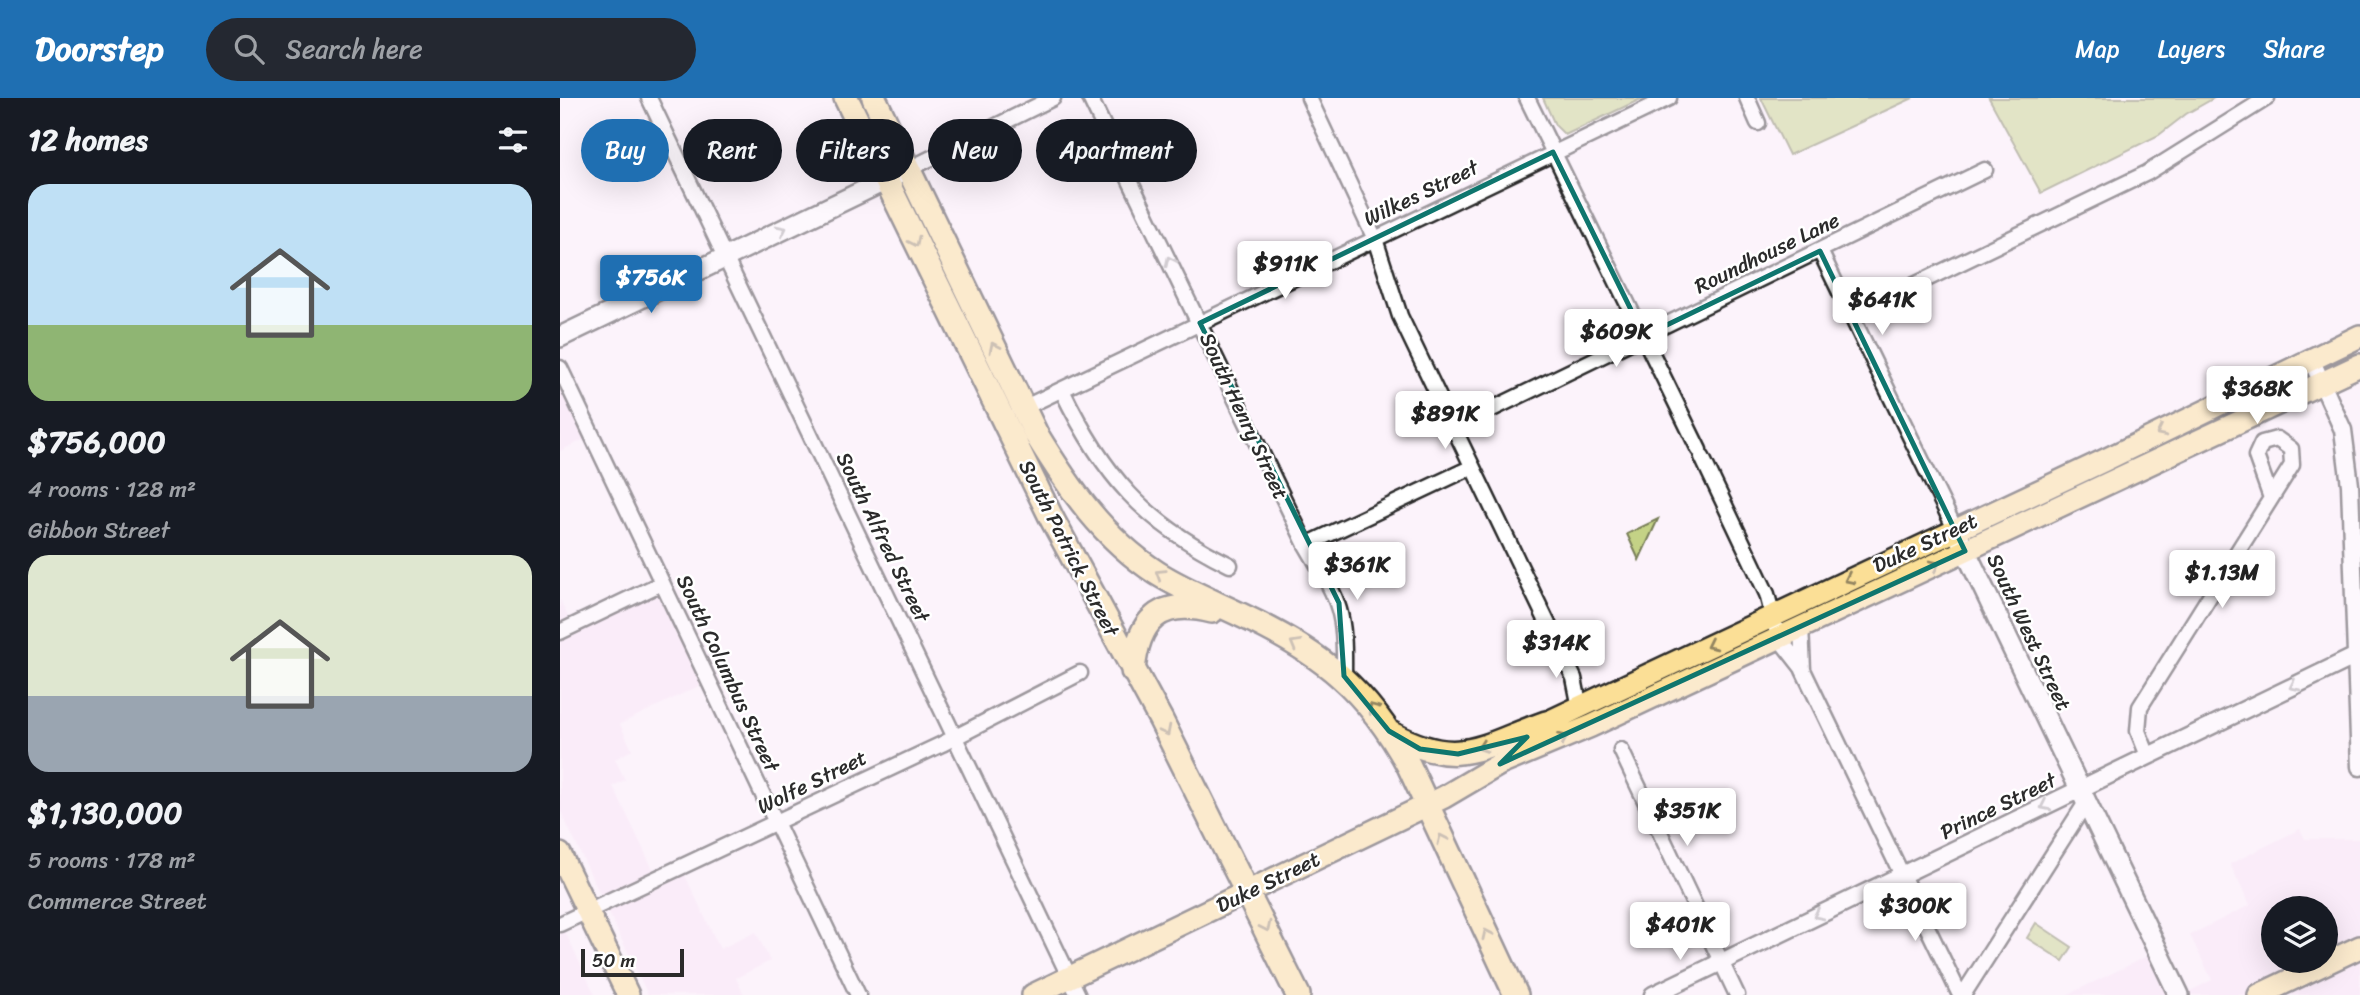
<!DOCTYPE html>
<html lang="en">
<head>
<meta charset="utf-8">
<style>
  body { margin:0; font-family:Sriracha,sans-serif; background:#242831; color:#f1f3f6; height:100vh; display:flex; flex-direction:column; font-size:26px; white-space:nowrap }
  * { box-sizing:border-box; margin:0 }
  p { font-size:23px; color:#9ea1a6 }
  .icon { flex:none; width:38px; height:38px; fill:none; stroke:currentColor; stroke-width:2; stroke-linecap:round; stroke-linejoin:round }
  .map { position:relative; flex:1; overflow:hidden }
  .details { display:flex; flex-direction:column; background:#171b24; width:560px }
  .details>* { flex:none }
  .banner { position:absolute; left:21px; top:21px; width:665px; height:63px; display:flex; gap:14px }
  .buttons { position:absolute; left:1701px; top:798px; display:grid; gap:14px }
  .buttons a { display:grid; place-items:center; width:77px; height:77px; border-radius:50%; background:#171b24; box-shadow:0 7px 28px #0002; font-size:35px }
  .scale { position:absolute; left:21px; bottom:18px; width:103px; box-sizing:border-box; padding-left:7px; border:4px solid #2b2b2b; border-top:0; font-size:19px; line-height:24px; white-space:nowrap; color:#2b2b2b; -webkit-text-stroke:5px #fff; paint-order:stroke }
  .price { position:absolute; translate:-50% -60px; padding:0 16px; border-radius:7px; background:#fff; color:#222; font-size:23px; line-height:46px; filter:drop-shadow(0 2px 4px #0008) }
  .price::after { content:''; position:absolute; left:50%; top:42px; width:21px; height:16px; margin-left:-10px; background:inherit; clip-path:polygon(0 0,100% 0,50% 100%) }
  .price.current { background:#1f6fb2; color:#fff }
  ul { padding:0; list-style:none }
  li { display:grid; align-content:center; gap:14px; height:371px; padding:0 28px }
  li span { display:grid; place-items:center; height:217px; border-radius:21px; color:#555 }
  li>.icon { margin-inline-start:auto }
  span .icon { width:126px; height:126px; fill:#fffc; stroke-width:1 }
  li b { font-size:30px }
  h2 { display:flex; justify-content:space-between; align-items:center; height:84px; padding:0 28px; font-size:30px }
  .tag { padding:0 24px; border-radius:32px; background:#171b24; box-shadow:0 7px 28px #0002; font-size:24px; line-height:63px }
  .tag.current { background:#1f6fb2; color:#fff }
  header { display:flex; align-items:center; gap:42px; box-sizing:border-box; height:98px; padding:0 35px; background:#1f6fb2; color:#fff }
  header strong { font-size:33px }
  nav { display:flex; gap:38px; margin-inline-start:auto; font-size:24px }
  .search { width:490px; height:63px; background:#242831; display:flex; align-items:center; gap:18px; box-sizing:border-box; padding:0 24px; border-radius:38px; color:#9ea1a6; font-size:26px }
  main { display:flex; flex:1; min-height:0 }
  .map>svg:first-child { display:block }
</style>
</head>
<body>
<header>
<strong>Doorstep</strong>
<div class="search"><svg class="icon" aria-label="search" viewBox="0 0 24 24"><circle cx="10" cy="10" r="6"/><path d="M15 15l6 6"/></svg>Search here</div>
<nav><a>Map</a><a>Layers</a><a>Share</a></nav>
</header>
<main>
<section class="details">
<h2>12 homes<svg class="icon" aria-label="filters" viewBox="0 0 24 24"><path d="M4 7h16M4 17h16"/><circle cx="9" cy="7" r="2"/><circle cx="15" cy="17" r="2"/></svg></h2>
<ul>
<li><span style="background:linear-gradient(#bfe0f5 65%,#8fb573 0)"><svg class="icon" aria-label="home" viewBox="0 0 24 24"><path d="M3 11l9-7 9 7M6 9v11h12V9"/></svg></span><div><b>$756,000</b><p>4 rooms · 128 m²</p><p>Gibbon Street</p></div></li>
<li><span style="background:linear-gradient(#dfe7d0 65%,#9aa5b1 0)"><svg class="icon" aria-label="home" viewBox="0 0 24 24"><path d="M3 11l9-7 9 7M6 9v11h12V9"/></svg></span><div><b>$1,130,000</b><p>5 rooms · 178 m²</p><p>Commerce Street</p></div></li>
</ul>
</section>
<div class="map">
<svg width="1800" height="897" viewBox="0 0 1800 897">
  <rect width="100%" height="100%" fill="#fcf3fb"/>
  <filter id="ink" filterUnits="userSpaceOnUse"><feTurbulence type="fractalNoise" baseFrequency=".0143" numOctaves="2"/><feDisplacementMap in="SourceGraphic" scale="14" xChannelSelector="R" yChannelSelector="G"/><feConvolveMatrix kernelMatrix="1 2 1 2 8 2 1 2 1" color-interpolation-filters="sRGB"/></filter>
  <g filter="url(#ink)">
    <path fill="#f9e5f6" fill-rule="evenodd" d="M0,268L33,337L0,353Z
      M103,486L149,583L60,626L72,652L55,661L65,682L53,688L98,782L122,771L160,851L196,834L210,863L176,880L184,897H88L0,712V502L13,529Z
      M1740,731L1745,741H1800V897H1622L1652,882L1630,837L1690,807L1670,766ZM1713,810H1766V863H1713Z
      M0,823L35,897H0Z
      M1598,853L1620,897H1507Z"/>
    <path fill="#c4d286" stroke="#787e58" stroke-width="2" d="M983,0H1083L1005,37L995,27Z
      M1201,0H1353L1229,57Z
      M1429,0H1654L1626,16L1599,37L1481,95Z
      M1098,421L1079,462L1067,436Z
      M1476,825L1512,849L1503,863L1467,840Z"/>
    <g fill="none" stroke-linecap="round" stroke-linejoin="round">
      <defs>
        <path id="minor" d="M89,0L518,897
          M530,0L746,447C780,505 785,510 784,578
          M749,0L815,141L840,218L1014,580L1020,610
          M967,0L1139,352
          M1187,0L1198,25
          M347,72L493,0
          M1260,153L1395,431
          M1292,217L1587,75L1707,0
          M0,270L298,897
          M502,292C543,377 584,425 670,467
          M459,312L1109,0
          M893,330L1425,72
          M1142,359L1207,496L1218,539L1243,571
          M746,447L912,369
          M1241,528L1243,572L1400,897
          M0,534L102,485
          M1061,652L1177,897
          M1588,658L1578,633L1580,609L1732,367L1731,351L1717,341L1702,345L1696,358L1711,400
          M0,826L382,646L520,575
          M1403,897L1525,706"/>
        <path id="tertiary" d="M1751,261L1783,332L1790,387L1800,669
          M1093,897L1800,556"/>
        <path id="secondary" d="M0,239L347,72
          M1395,431L1619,897"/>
        <path id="primary" d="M972,636L986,625L1543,363L1800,238
          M0,756L68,897
          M473,897L884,699L940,666L1031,628L1800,267
          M1699,897L1800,849"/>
        <path id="trunk" d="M286,0L492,421L601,622L738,897
          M314,0L476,336C509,390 543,440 597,475C624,492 654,504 683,518C762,555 807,591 849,668L956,897
          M573,573C578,521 600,500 652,513
          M832,636C899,672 921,648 986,625"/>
      </defs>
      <use href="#minor" stroke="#2b2b2b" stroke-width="19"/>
      <use href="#tertiary" stroke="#2b2b2b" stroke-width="21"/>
      <use href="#secondary" stroke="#2b2b2b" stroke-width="24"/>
      <use href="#primary" stroke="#2b2b2b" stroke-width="26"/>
      <use href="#trunk" stroke="#2b2b2b" stroke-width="28"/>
      <use href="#minor" stroke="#fff" stroke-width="14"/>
      <use href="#tertiary" stroke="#fff" stroke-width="16"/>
      <use href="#secondary" stroke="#fff" stroke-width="19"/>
      <use href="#primary" stroke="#fbdf96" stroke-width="21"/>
      <use href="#trunk" stroke="#fbdf96" stroke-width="23"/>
    </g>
    <defs><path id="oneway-chevron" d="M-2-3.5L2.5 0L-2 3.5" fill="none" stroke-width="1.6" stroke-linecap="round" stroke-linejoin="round" transform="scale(1.75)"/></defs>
    <g stroke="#a0a0a0">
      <use href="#oneway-chevron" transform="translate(222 132) rotate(-26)"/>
      <use href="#oneway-chevron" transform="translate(610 163) rotate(-116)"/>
      <use href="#oneway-chevron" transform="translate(1734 588) rotate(154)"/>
      <use href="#oneway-chevron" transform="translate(1485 708) rotate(154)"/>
      <use href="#oneway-chevron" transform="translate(1258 817) rotate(154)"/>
    </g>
    <g stroke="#938560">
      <use href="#oneway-chevron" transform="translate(355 144) rotate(64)"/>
      <use href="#oneway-chevron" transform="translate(434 249) rotate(-116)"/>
      <use href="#oneway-chevron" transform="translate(1601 334) rotate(154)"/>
      <use href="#oneway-chevron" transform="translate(1375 467) rotate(-25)"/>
      <use href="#oneway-chevron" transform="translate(600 476) rotate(-148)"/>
      <use href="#oneway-chevron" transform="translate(1289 481) rotate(154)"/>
      <use href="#oneway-chevron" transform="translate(735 546) rotate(-150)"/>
      <use href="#oneway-chevron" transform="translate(1151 547) rotate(154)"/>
      <use href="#oneway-chevron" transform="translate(813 610) rotate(-127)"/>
      <use href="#oneway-chevron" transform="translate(606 633) rotate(63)"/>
      <use href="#oneway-chevron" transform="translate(1003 640) rotate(-24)"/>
      <use href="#oneway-chevron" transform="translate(922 649) rotate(161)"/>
      <use href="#oneway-chevron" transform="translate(882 741) rotate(-115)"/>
      <use href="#oneway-chevron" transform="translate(706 829) rotate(64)"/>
      <use href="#oneway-chevron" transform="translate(927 836) rotate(-115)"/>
    </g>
  </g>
  <path d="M0 0H1800V897H0ZM993,54L1084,238L1260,153L1405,453L940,666L967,639L898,656L860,651L829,633L784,578L779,505L640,225Z" fill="#fcf3fb" fill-opacity=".55" fill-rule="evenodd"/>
  <path fill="none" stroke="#0f766e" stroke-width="5" stroke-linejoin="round" d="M993,54L1084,238L1260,153L1405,453L940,666L967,639L898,656L860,651L829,633L784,578L779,505L640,225Z"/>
  <g text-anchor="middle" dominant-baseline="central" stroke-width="5" stroke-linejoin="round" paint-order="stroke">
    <g font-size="21" fill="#2b2b2b" stroke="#fff">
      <text transform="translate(861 95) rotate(-26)">Wilkes Street</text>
      <text transform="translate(1207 155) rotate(-26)">Roundhouse Lane</text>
      <text transform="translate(684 318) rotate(65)">South Henry Street</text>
      <text transform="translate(323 439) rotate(64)">South Alfred Street</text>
      <text transform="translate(1365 445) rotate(-25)">Duke Street</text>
      <text transform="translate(509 450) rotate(63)">South Patrick Street</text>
      <text transform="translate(1469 534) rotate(65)">South West Street</text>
      <text transform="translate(168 575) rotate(65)">South Columbus Street</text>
      <text transform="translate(252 684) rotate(-26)">Wolfe Street</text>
      <text transform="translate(1438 708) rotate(-26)">Prince Street</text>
      <text transform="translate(708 784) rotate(-26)">Duke Street</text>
    </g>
  </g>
</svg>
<div class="buttons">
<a><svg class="icon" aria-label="layers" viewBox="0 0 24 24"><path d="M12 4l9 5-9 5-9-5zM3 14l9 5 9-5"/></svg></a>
</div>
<div class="scale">50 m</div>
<b class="price" style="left:725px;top:203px">$911K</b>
<b class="price current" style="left:91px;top:217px">$756K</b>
<b class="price" style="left:1322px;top:239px">$641K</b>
<b class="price" style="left:1056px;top:271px">$609K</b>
<b class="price" style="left:1697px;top:328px">$368K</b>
<b class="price" style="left:885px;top:353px">$891K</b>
<b class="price" style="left:797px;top:504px">$361K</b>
<b class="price" style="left:1662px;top:512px">$1.13M</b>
<b class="price" style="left:996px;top:582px">$314K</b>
<b class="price" style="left:1127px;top:750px">$351K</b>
<b class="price" style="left:1355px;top:845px">$300K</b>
<b class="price" style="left:1120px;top:864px">$401K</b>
<div class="banner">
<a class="tag current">Buy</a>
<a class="tag">Rent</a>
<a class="tag">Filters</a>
<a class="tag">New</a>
<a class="tag">Apartment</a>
</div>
</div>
</main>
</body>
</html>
